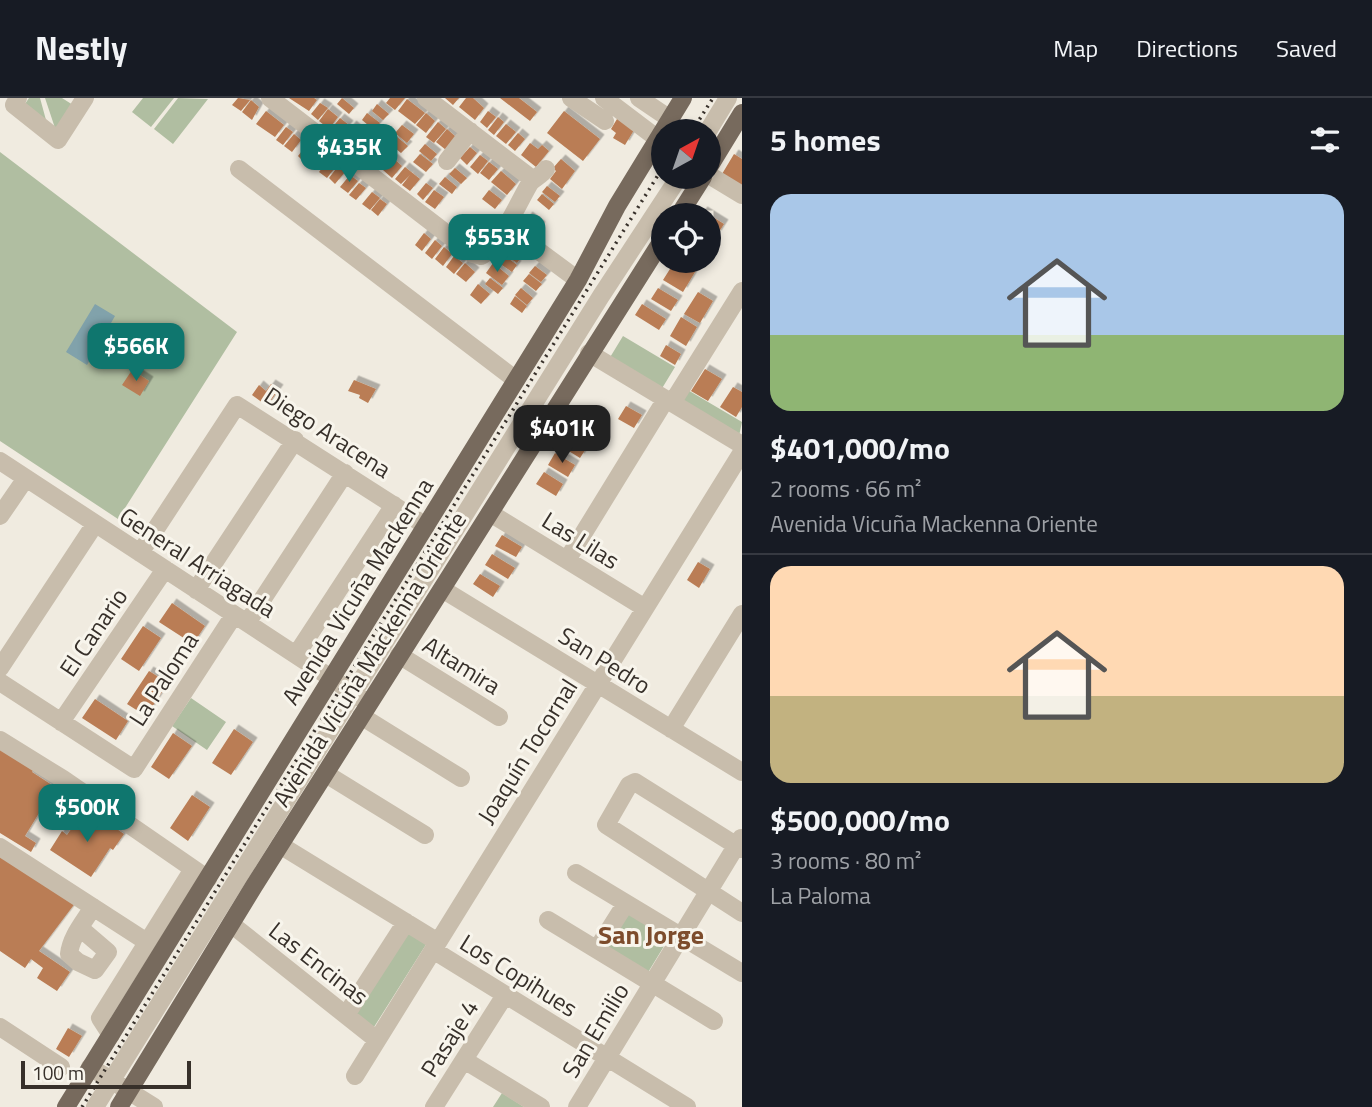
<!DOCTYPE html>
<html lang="en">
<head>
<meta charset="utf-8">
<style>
  body { margin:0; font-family:"Titillium Web",sans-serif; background:#20242c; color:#f1f3f6; height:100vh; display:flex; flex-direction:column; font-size:26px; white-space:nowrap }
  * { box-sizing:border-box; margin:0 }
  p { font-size:23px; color:#9ea1a6 }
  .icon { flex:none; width:38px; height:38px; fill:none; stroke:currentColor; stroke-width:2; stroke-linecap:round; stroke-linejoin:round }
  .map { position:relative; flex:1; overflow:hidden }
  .panel { display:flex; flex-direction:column; background:#171b24; width:630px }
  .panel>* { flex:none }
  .needle { width:46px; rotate:40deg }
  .buttons { position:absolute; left:651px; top:21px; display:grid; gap:14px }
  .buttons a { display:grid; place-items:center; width:70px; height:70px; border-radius:50%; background:#171b24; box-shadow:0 4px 10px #0003; font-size:35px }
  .scale { position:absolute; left:21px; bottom:18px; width:170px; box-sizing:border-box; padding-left:7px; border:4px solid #37302a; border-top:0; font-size:19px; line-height:24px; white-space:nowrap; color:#37302a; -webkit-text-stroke:5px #f8f5ec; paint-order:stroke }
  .price { position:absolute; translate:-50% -60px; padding:0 16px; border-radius:14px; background:#0f766e; color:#fff; font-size:23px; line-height:46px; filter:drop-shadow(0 2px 4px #0008) }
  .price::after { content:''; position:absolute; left:50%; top:42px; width:21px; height:16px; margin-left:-10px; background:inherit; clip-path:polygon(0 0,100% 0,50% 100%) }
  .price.on { background:#222; color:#fff }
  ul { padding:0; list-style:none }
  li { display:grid; align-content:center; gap:14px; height:371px; padding:0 28px }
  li+li { border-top:2px solid #363941 }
  li span { display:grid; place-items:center; height:217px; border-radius:21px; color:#555 }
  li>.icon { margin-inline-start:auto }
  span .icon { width:126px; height:126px; fill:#fffc; stroke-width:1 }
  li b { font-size:30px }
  h2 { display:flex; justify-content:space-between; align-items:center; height:84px; padding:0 28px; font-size:30px }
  header { display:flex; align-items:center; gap:42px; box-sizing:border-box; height:98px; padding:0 35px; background:#171b24; border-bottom:2px solid #363941 }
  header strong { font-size:33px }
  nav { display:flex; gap:38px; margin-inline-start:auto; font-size:24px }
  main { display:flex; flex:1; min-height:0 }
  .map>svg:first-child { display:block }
</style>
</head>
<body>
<header>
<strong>Nestly</strong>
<nav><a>Map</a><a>Directions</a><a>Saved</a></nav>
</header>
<main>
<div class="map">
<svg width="742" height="1009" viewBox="0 0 742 1009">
  <defs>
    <filter id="shadow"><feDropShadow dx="4.5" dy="-4.5" stdDeviation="0" flood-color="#0004"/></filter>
  </defs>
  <rect width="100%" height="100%" fill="#f0ebe0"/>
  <path fill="#b0bea1" d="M29,0H40L49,33L23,9Z
    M45,0H62L73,7L56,33Z
    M143,0H174L151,29L132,14Z
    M178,0L208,1L173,46L154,31Z
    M0,54L237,234L118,421L0,343Z
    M623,238L675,269L661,292L609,261Z
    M686,291L742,324L739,338L679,304Z
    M191,600L226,624L207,652L172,628Z
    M628,809L672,835L647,876L604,849Z
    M405,833L427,845L374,929L352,914Z
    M502,995L524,1009H493Z"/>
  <path fill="#81a2ab" d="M95,206L115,218L87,267L66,254Z
    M121,234L127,238L114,260L108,256Z"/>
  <path fill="#ba7d54" filter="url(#shadow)" d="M238,0L250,2L241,13L232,7Z
    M289,0H314L317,2L309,13Z
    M342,0L354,10L349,16L337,6Z
    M390,0H405L395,12L386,5Z
    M445,0H459L453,7Z
    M466,0H473L484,10L475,22L459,9Z
    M500,0H519L537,14L530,23Z
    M407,1L425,15L415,26L398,13Z
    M251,2L259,9L252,22L242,14Z
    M320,5L328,10L318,22L311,16Z
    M377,6L389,16L383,22L372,13Z
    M328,11L338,19L329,31L319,23Z
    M266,13L284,27L275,39L256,26Z
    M488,13L496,19L487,30L480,24Z
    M564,13L600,41L583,63L547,35Z
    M367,15L380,25L374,32L362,22Z
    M426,15L435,23L426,35L416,27Z
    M620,16L637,27L625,47L613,40L616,35L611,31Z
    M498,19L504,24L494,37L488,32Z
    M340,20L349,27L339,39L330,32Z
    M438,24L446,31L434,45L426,39Z
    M506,26L516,34L506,46L496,38Z
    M352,27L360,34L349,48L341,41Z
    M402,27L414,36L407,45L395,35Z
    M286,29L293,34L283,47L276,42Z
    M447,31L456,39L446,52L436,44Z
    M518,35L525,41L515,53L508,47Z
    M294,36L301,42L292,54L284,48Z
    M363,37L371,43L361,56L353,50Z
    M396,38L408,48L401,55L390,46Z
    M308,45L315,51L304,64L298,58Z
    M530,45L538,51L542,47L549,53L536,69L521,57Z
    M425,46L437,56L431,63L419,53Z
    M383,47L393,55L381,70L373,65Z
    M470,49L477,55L467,67L460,60Z
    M316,52L326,60L317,71L307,64Z
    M420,56L433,66L426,74L413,64Z
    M734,56L742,61V88L722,76Z
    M480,57L488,63L478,76L470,69Z
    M393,60L402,68L392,80L383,72Z
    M329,61L337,67L327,80L319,74Z
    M561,61L575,73L562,91L550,81L556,73L553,70Z
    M489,64L498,71L489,82L480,75Z
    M338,68L345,74L335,86L329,80Z
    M405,69L420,81L410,93L402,87L410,77L401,86L395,81Z
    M455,70L467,80L461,86L449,76Z
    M501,73L516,86L507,97L491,84Z
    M350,77L358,83L348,95L340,89Z
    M445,79L457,89L452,96L439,86Z
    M359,85L366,90L356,102L349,97Z
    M426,85L433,90L423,102L417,96Z
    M547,88L560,98L555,104L542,94Z
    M434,92L444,99L435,111L425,104Z
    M489,92L502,102L495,111L482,101Z
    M372,94L380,100L370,112L362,106Z
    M542,96L554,106L549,112L537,102Z
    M380,101L387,106L378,118L371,112Z
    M703,113L724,126L717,137L709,132V117H700Z
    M528,118L541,128L534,137L522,127Z
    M484,122L491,127L478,143L466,137L476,124L480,127Z
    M424,135L431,141L422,153L415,147Z
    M435,142L442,148L432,161L425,155Z
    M444,149L452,156L443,168L435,161Z
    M510,149L522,158L517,165L504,156Z
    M504,157L517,167L512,174L499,165Z
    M454,158L463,165L454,176L446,169Z
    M675,163L701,164L683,194L663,182Z
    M465,165L475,174L466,184L456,176Z
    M493,165L509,178L502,187L486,175Z
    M535,168L547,177L541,184L529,175Z
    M529,176L542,186L536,193L523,183Z
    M490,180L503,190L498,196L485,186Z
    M478,186L490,196L481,206L470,197Z
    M521,190L533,200L527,207L515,197Z
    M658,190L678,202L671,213L651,201Z
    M698,194L713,203L700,225L684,216Z
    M515,198L527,208L522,215L510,206Z
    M642,206L666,221L659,232L635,217Z
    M681,219L697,229L686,248L670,238Z
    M666,247L681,256L675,267L660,258Z
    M705,271L722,281L708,303L691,293Z
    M132,272L149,283L140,298L122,287Z
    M354,282L376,291L368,305L359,300L360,297L348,293Z
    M271,286L279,291L267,308L252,297L259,287L266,293Z
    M733,289L742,294V309L736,319L720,309Z
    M626,308L642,317L634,330L618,321Z
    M566,336L587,349L580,360L559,347Z
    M555,355L575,367L568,379L548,367Z
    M544,374L563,386L556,398L536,386Z
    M502,437L522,449L516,459L495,448Z
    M492,456L515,470L508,481L485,467Z
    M698,464L710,471L699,490L687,482Z
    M480,476L500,488L493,499L473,486Z
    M172,505L205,528L193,546L159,524Z
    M143,528L161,540L139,573L121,561Z
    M149,573L168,585L146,618L127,606Z
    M95,601L128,623L116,642L82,620Z
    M234,631L253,644L231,677L212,665Z
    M173,635L192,648L169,681L151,669Z
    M0,644L37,666L32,674L55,689L25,738L36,745L31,754L0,735Z
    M192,697L210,709L188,743L170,730Z
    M88,717L95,722L98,718L124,736L113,752L110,750L91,779L50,752L62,733L67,737L74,727L79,731Z
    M0,755L76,804L39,853L70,874L57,893L37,880L43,870L31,861L25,870L0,853Z
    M68,930L82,938L69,959L56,951Z"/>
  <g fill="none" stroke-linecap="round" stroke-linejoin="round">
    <path stroke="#c8bdac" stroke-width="18" d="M18,0L14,7L58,42L85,0
      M270,0L473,156L481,158
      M426,0L527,77L530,83
      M571,0L605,23
      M604,0L658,41
      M639,0L670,21
      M708,33L728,0
      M447,63L470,33
      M361,70L386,36
      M239,71L516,282
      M709,77L742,97
      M505,128L578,182
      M481,158C499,150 519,103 530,85C533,81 542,77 546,71
      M589,255L742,347
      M672,305L742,193
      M0,363L363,601
      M490,415L645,510
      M0,418L26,380
      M140,455L237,307L426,428
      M567,462L666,301
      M442,491L742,674
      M196,492L295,342
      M247,525L345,375
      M296,557L394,407
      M399,557L499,619
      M0,570L95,426
      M0,584L134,671L234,517
      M361,618L461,680
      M61,624L165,471
      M671,631L742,516
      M0,642L63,681L208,781
      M326,676L425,737
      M280,747L438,844
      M0,749L147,844
      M742,751L635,684L629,687L606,727L742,815
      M576,775L742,875
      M548,822L714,923
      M231,826L377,942
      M80,830L108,854L95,872L78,864L69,856C71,838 84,824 93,809
      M597,851L626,805
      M433,852L687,1009
      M346,917L406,824
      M0,929L61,969
      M111,937L100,920L193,771
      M464,962L541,1009
      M90,969L154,1009
      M355,978L742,354
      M95,1009L601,198L679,79
      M434,1009L505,897
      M577,1009L741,740"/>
    <path stroke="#776a5d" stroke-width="18" d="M709,69L742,15
      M679,117L703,79
      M66,1009L578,182L617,108L683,0
      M119,1009L254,788L663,141"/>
    <path stroke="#37302a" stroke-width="3.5" stroke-dasharray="2 5" stroke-linecap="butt" d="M692,33L713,0
      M82,1009L663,69"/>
  </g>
  <g text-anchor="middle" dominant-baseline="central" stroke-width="6" stroke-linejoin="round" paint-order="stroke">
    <g font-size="24" fill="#37302a" stroke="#f8f5ec">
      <text transform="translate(328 334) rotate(33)">Diego Aracena</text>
      <text transform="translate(581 442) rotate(32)">Las Lilas</text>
      <text transform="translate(198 464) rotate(33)">General Arriagada</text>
      <text transform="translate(357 493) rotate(-58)">Avenida Vicuña Mackenna</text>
      <text transform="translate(93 534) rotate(-56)">El Canario</text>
      <text transform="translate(369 561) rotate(-58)">Avenida Vicuña Mackenna Oriente</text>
      <text transform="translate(605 562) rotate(32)">San Pedro</text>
      <text transform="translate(462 567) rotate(32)">Altamira</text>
      <text transform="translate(163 581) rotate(-57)">La Paloma</text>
      <text transform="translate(527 653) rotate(-58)">Joaquín Tocornal</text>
      <text transform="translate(319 865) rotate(38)">Las Encinas</text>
      <text transform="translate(519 877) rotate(32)">Los Copihues</text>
      <text transform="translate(595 932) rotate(-59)">San Emilio</text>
      <text transform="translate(449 940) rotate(-58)">Pasaje 4</text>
    </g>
    <g font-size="26" font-weight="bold" fill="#7d4c2c" stroke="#f8f5ec">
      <text x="651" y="836">San Jorge</text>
    </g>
  </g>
</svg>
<div class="buttons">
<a><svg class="needle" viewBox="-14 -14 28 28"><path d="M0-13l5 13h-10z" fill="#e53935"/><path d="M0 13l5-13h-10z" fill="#9ea1a6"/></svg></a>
<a><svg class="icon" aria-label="locate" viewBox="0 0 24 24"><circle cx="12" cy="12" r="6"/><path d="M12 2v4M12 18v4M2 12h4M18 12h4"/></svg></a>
</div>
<div class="scale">100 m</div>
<b class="price" style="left:349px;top:86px">$435K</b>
<b class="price" style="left:497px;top:176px">$553K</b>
<b class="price" style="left:136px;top:285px">$566K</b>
<b class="price on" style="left:562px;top:367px">$401K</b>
<b class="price" style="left:87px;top:746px">$500K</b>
</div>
<section class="panel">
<h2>5 homes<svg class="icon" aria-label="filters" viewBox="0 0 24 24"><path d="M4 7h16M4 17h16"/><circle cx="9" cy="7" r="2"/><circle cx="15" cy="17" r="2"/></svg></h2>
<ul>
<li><span style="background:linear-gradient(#a9c7e8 65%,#8fb573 0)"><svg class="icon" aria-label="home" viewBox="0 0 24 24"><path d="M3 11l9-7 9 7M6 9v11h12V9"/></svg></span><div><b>$401,000/mo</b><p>2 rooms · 66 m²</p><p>Avenida Vicuña Mackenna Oriente</p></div></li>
<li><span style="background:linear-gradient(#ffd9b3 60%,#c2b280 0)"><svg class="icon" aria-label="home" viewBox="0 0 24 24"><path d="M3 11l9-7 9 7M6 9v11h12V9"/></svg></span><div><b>$500,000/mo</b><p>3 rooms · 80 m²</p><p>La Paloma</p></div></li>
</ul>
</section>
</main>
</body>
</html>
